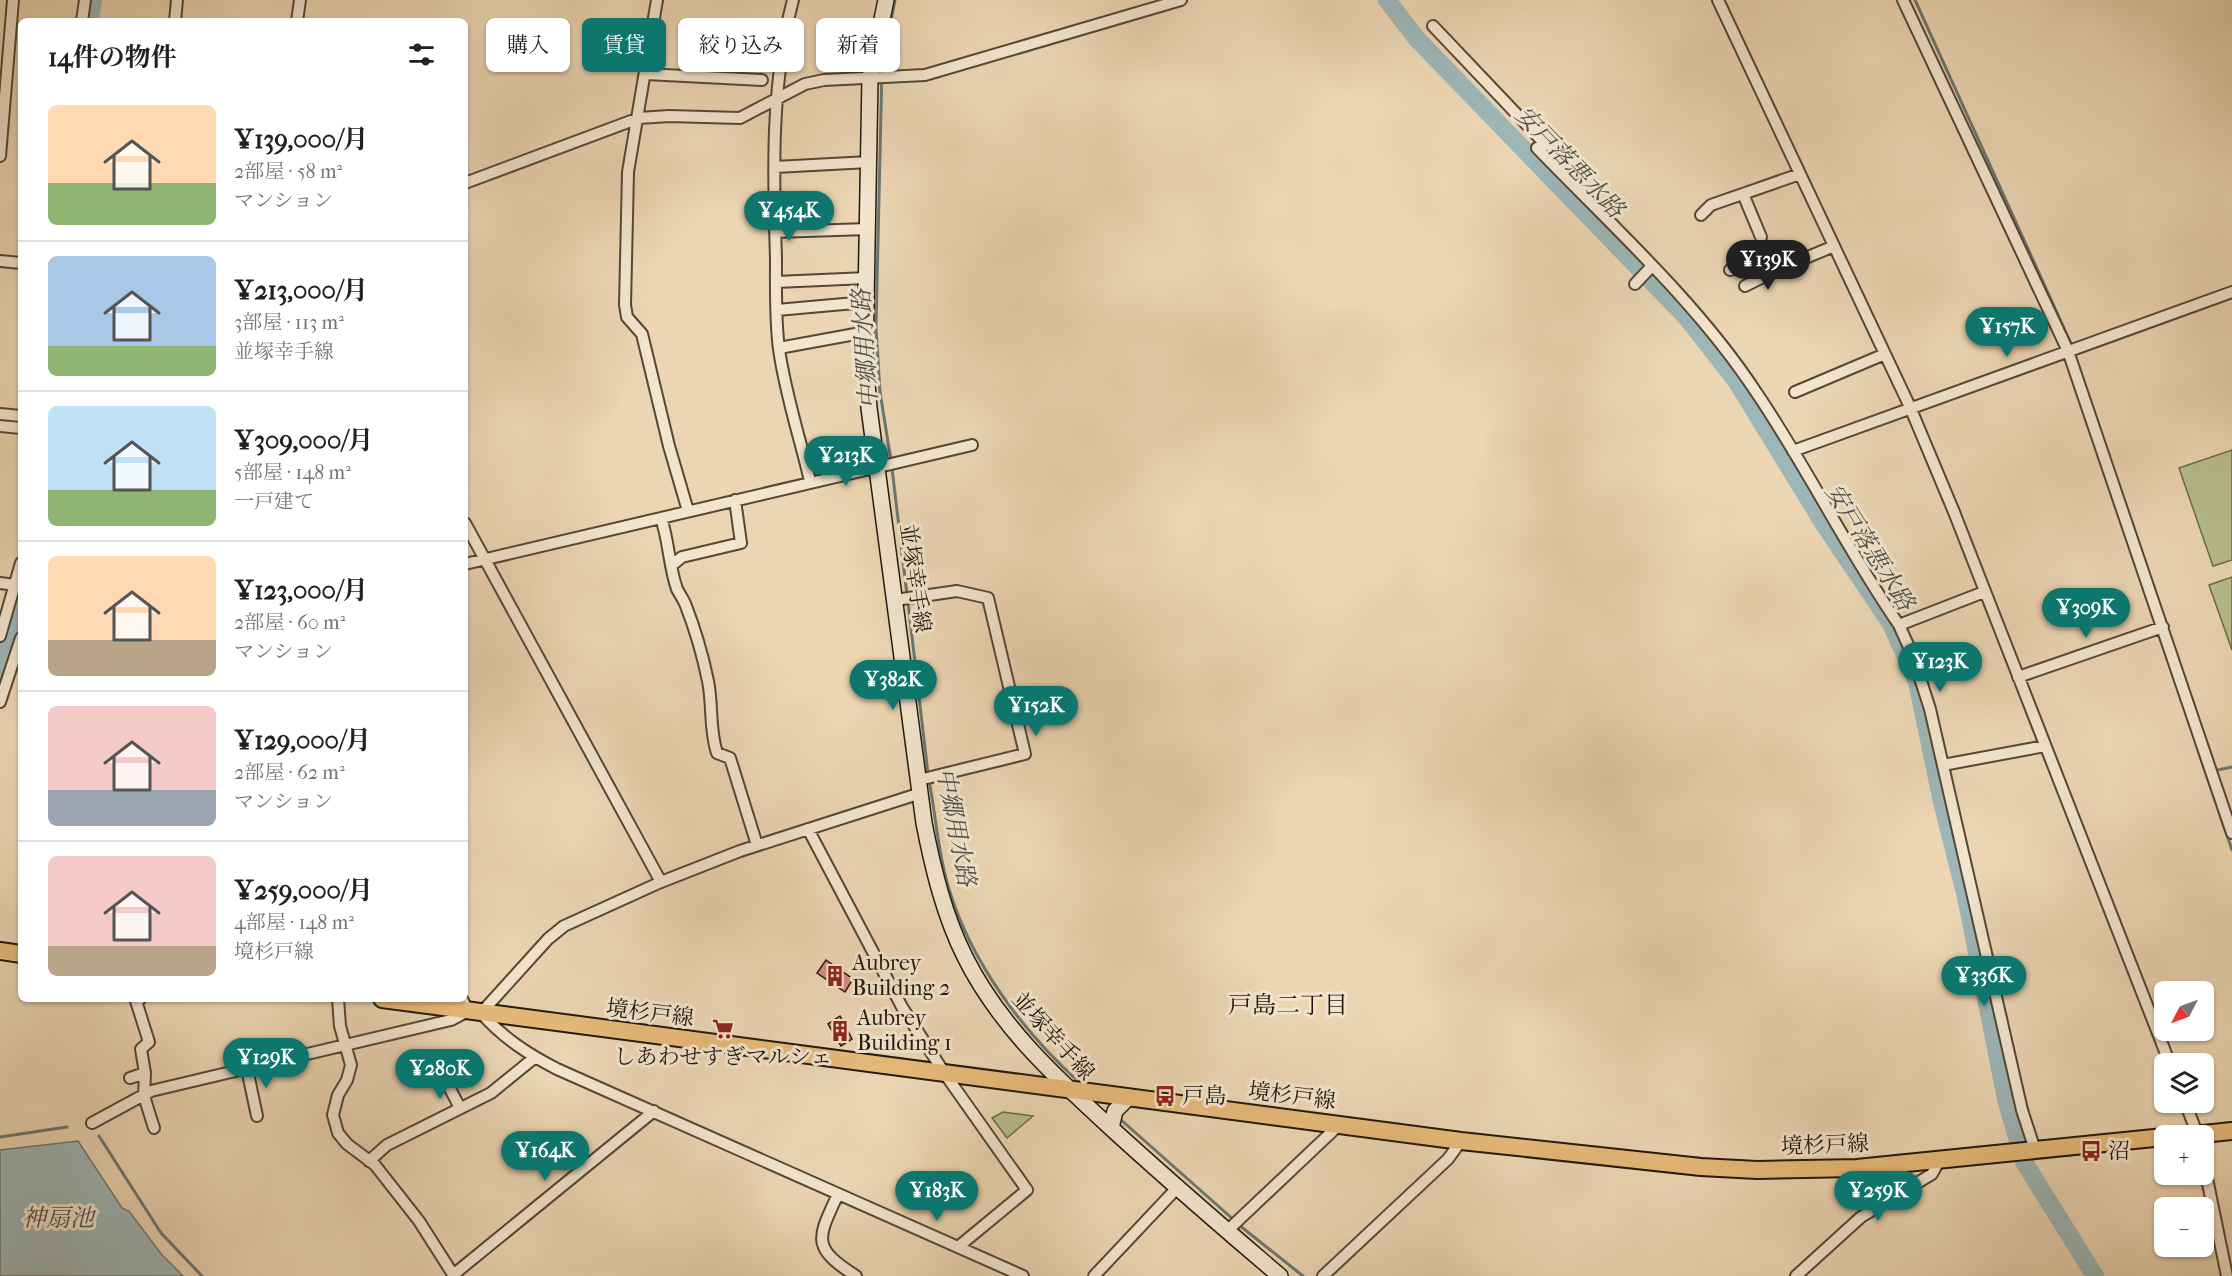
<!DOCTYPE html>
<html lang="ja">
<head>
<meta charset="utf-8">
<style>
  body { margin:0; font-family:"IM FELL French Canon","Noto Serif JP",serif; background:#f2f2f2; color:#202124; height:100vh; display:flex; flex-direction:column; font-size:22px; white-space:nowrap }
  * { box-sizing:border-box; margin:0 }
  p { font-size:20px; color:#757577 }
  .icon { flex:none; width:33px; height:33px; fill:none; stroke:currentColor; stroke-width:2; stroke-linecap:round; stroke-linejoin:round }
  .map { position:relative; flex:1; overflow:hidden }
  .drawer { position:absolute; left:18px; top:18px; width:450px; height:984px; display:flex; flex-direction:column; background:#fff; border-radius:9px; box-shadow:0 2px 4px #0004 }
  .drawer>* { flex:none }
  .top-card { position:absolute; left:486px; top:18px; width:570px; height:54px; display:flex; gap:12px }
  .needle { width:39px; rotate:229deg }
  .tools { position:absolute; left:2154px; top:981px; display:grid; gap:12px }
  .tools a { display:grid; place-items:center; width:60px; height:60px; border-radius:9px; background:#fff; box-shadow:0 2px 4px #0004; font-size:30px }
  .price { position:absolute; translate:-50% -51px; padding:0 14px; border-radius:21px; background:#0f766e; color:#fff; font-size:20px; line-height:39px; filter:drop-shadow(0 2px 3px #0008) }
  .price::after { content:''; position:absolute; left:50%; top:36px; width:18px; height:14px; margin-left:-9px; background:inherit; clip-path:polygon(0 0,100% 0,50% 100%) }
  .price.selected { background:#222; color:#fff }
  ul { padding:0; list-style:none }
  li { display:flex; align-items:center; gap:18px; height:150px; padding:0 30px }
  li+li { border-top:2px solid #e0e0e0 }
  li span { display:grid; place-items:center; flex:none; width:168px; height:120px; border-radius:9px; color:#555 }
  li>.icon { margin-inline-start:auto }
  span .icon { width:72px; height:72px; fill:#fffc; stroke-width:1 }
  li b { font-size:26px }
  h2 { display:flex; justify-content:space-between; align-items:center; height:72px; padding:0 30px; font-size:26px }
  .pill { padding:0 21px; border-radius:9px; background:#fff; box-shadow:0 2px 4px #0004; font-size:21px; line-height:54px }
  .pill.selected { background:#0f766e; color:#fff }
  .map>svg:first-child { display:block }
</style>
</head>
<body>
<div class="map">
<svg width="2232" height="1276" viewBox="0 0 2232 1276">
  <rect width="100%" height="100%" fill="#ebd5b2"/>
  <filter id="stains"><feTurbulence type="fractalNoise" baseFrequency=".00333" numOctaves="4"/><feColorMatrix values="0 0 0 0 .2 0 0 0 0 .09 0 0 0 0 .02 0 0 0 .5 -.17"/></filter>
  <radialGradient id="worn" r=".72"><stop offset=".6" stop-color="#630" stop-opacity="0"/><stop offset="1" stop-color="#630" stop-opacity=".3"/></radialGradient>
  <path fill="#b6bd8d" stroke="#6c6a4d" stroke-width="1.5" d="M2232,450V560L2213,566L2179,468Z
    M2232,577V650L2209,585Z
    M1003,1112L1033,1116L1007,1138L992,1118Z"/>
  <path fill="#9db6b7" stroke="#6b7773" stroke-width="1.5" d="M78,1141L122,1208L129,1211L162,1255L183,1276H0V1150Z"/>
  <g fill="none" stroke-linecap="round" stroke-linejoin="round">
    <path stroke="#6b7773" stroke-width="3" d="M1915,0L2073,348
      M891,461L880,392L876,328L882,68L895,0
      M892,468L907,595
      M908,602L928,774
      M2198,750L2232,850
      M2213,771L2232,767
      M929,780C936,816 938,855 949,889C971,962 1023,1032 1079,1082
      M1120,1119L1234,1220
      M99,1136L161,1233L202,1276
      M0,1137L67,1127
      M1239,1225L1303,1276"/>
    <path stroke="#9db6b7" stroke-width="18" d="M1387,0L1417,39L1687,318L1737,382L1822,521L1891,624L1917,682L1942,802L1966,897L2006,1099L2024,1162L2095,1276
      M90,21L93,0
      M0,671L21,602"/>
  </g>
  <path fill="#d38e81" stroke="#21180d" stroke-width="1.5" d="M826,960L853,979L845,992L817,973Z
    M840,1016L852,1039L841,1046L828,1024Z"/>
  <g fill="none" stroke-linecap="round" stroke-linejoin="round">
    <defs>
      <path id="minor" d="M657,0L628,172L625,305L627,317L642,334L669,446L688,511
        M793,0C771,83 773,172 776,258C776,287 775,319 779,349C785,393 800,438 810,481
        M1718,0L1910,407L1954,512L2170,1064
        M1903,0L2068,351L2232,833
        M82,21L85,0
        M175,21L177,0
        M297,21L300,0
        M1433,26L1546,145L1537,148C1612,226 1696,301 1756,392C1807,467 1847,550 1899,625L1913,656L1930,709L2022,1110L2035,1150
        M646,74L762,80
        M0,156L13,0
        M775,167L869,162
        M465,183L639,118L669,116L740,118L805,84L824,80L925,75L1181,0
        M1743,194L1761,237
        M1701,215L1711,205L1800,174
        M775,232L868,229
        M0,261L21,263
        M1730,270L1763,263L1777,270L1834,246
        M776,282L867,278
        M1635,284L1652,266
        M1745,286L1777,270
        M777,310L866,302
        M779,348L866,332
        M1795,392L1885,354
        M0,414L21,416
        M0,426L21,428
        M1793,451L2232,292
        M661,518C669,541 669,567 677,589C680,595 684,600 686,606C695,629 703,657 708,681C713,706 709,729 717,753L730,758L757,845
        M465,523L661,882
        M465,564L972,445
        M672,565L682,557L741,543L735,500
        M0,583L15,585
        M895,600L957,591L988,598L1025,754L919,780
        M1899,625L1984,592
        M0,636L21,563
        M2018,677L2163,627
        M0,702L21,638
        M1943,765L2045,746
        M921,793L740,851L661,882L564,926L548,939L481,1013C503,1038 528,1054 557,1069L1023,1276
        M808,829L902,1007L945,1074L1027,1190L958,1247
        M140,999L136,1001L149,1042L141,1049L145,1073L144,1096L154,1128
        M338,999L340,1026L351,1065L347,1080L338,1095L333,1115L338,1133L347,1144L375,1165L419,1221L454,1276
        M247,1069L257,1116
        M130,1078L145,1073
        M445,1079L460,1108
        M2185,1102L2198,1136
        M92,1123L151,1091L451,1020L468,1011L462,999
        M369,1161L387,1145L491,1093L534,1058
        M2204,1164L2227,1276
        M838,1194C818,1238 810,1247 856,1276
        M1227,1231L1339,1125
        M453,1275L654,1111
        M1094,1276L1177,1188
        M1323,1276L1448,1159L1461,1141
        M1796,1276L1861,1217L1932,1174L1939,1161"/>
      <path id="secondary" d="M886,0L870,77L865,358L869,408L924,823C933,869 944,915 965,957C1002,1031 1063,1084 1122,1138C1174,1185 1227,1231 1280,1276
        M1111,1128L1115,1111L1129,1097"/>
      <path id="primary" d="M0,951L21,954
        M382,999L1461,1141L1701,1167L1757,1170L1857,1168L2164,1137
        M2184,1136L2232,1131"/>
    </defs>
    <use href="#minor" stroke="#544736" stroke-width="14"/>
    <use href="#secondary" stroke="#21180d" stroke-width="18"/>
    <use href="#primary" stroke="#21180d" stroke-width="20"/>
    <use href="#minor" stroke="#f2e4cd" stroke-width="10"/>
    <use href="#secondary" stroke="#f2e4cd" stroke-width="15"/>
    <use href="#primary" stroke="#e6ba79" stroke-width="16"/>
  </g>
  <defs>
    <symbol id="building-bare" viewBox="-9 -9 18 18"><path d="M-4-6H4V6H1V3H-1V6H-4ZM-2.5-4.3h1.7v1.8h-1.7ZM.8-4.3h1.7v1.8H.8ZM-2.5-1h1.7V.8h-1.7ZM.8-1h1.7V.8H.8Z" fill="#8f2418" stroke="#f2e4cd" stroke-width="2.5" paint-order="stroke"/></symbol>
    <symbol id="supermarket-bare" viewBox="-9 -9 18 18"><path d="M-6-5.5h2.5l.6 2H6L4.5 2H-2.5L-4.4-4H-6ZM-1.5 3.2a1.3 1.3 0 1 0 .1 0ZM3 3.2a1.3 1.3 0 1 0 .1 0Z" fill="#8f2418" stroke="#f2e4cd" stroke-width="2.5" paint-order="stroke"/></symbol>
    <symbol id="bus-bare" viewBox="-9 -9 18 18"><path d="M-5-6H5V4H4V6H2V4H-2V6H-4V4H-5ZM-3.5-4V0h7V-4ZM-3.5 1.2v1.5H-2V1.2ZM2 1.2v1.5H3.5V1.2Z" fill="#8f2418" stroke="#f2e4cd" stroke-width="2.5" paint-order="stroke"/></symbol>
  </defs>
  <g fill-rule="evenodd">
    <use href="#building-bare" x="820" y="961" width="30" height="30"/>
    <use href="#supermarket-bare" x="708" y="1014" width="30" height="30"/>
    <use href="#building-bare" x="825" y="1016" width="30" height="30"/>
    <use href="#bus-bare" x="1150" y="1081" width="30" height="30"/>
    <use href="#bus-bare" x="2076" y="1136" width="30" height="30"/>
  </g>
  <g text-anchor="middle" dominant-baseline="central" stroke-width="6" stroke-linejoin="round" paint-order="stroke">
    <g font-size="22" fill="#21180d" stroke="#f2e4cd">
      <text transform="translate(915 578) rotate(82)">並塚幸手線</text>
      <text transform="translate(650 1013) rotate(7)">境杉戸線</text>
      <text transform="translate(1053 1036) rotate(48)">並塚幸手線</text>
      <text transform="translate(1292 1096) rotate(7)">境杉戸線</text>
      <text transform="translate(1825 1145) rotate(-2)">境杉戸線</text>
    </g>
    <g font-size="22" fill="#21180d" stroke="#f2e4cd" text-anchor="start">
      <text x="852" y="963">Aubrey<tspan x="852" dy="25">Building 2</tspan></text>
      <text x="857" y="1018">Aubrey<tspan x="857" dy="25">Building 1</tspan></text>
      <text x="723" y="1057" text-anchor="middle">しあわせすぎマルシェ</text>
      <text x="1182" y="1096">戸島</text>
      <text x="2108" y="1151">沼</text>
    </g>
    <g font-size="24" font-style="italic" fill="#4c4f48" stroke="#f2e4cd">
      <text transform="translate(1570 162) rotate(46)">安戸落悪水路</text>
      <text transform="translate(865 349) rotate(-94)">中郷用水路</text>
      <text transform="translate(1870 547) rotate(58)">安戸落悪水路</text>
      <text transform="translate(956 827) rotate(79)">中郷用水路</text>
      <text x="58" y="1218">神扇池</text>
    </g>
    <g font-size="24" fill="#21180d" stroke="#f2e4cd">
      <text x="1288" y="1005">戸島二丁目</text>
    </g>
  </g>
  <rect width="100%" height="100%" filter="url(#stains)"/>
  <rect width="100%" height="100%" fill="url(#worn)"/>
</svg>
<div class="tools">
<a><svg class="needle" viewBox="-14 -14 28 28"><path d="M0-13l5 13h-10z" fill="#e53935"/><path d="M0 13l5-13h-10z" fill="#757577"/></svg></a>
<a><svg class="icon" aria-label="layers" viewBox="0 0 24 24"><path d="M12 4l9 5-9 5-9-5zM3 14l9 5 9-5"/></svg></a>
<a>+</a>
<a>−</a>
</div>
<b class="price" style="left:789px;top:242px">¥454K</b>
<b class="price selected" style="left:1768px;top:291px">¥139K</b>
<b class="price" style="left:2007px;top:358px">¥157K</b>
<b class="price" style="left:846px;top:487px">¥213K</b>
<b class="price" style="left:2086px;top:639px">¥309K</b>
<b class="price" style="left:1940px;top:693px">¥123K</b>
<b class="price" style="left:893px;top:711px">¥382K</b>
<b class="price" style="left:1036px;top:737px">¥152K</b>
<b class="price" style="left:1984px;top:1007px">¥336K</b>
<b class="price" style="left:266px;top:1089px">¥129K</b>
<b class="price" style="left:440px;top:1100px">¥280K</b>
<b class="price" style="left:545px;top:1182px">¥164K</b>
<b class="price" style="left:937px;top:1222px">¥183K</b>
<b class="price" style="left:1878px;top:1222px">¥259K</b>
<div class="top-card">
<a class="pill">購入</a>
<a class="pill selected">賃貸</a>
<a class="pill">絞り込み</a>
<a class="pill">新着</a>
</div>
<section class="drawer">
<h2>14件の物件<svg class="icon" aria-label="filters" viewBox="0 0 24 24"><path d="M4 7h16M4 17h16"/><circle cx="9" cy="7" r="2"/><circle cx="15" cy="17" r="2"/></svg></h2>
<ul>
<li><span style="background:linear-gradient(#ffd9b3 65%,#8fb573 0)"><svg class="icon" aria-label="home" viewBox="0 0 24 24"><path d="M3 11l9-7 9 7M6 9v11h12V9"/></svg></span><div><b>¥139,000/月</b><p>2部屋 · 58 m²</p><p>マンション</p></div></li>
<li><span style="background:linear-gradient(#a9c7e8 75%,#8fb573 0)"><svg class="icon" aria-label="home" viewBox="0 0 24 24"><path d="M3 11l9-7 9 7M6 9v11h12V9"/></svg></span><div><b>¥213,000/月</b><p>3部屋 · 113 m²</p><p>並塚幸手線</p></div></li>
<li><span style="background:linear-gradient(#bfe0f5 70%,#8fb573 0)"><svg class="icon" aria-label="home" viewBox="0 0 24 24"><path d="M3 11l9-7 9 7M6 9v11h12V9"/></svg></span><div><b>¥309,000/月</b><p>5部屋 · 148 m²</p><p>一戸建て</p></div></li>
<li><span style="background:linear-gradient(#ffd9b3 70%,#b9a48a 0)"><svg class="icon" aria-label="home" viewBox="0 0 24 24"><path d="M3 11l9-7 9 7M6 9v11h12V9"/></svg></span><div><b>¥123,000/月</b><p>2部屋 · 60 m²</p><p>マンション</p></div></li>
<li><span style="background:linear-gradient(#f6c9c9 70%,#9aa5b1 0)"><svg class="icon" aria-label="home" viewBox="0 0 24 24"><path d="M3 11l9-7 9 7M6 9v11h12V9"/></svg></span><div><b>¥129,000/月</b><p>2部屋 · 62 m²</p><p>マンション</p></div></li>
<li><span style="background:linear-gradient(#f6c9c9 75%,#b9a48a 0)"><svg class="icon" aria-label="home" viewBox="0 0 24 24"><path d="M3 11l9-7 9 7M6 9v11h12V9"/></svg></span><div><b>¥259,000/月</b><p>4部屋 · 148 m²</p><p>境杉戸線</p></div></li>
</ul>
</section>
</div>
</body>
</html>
